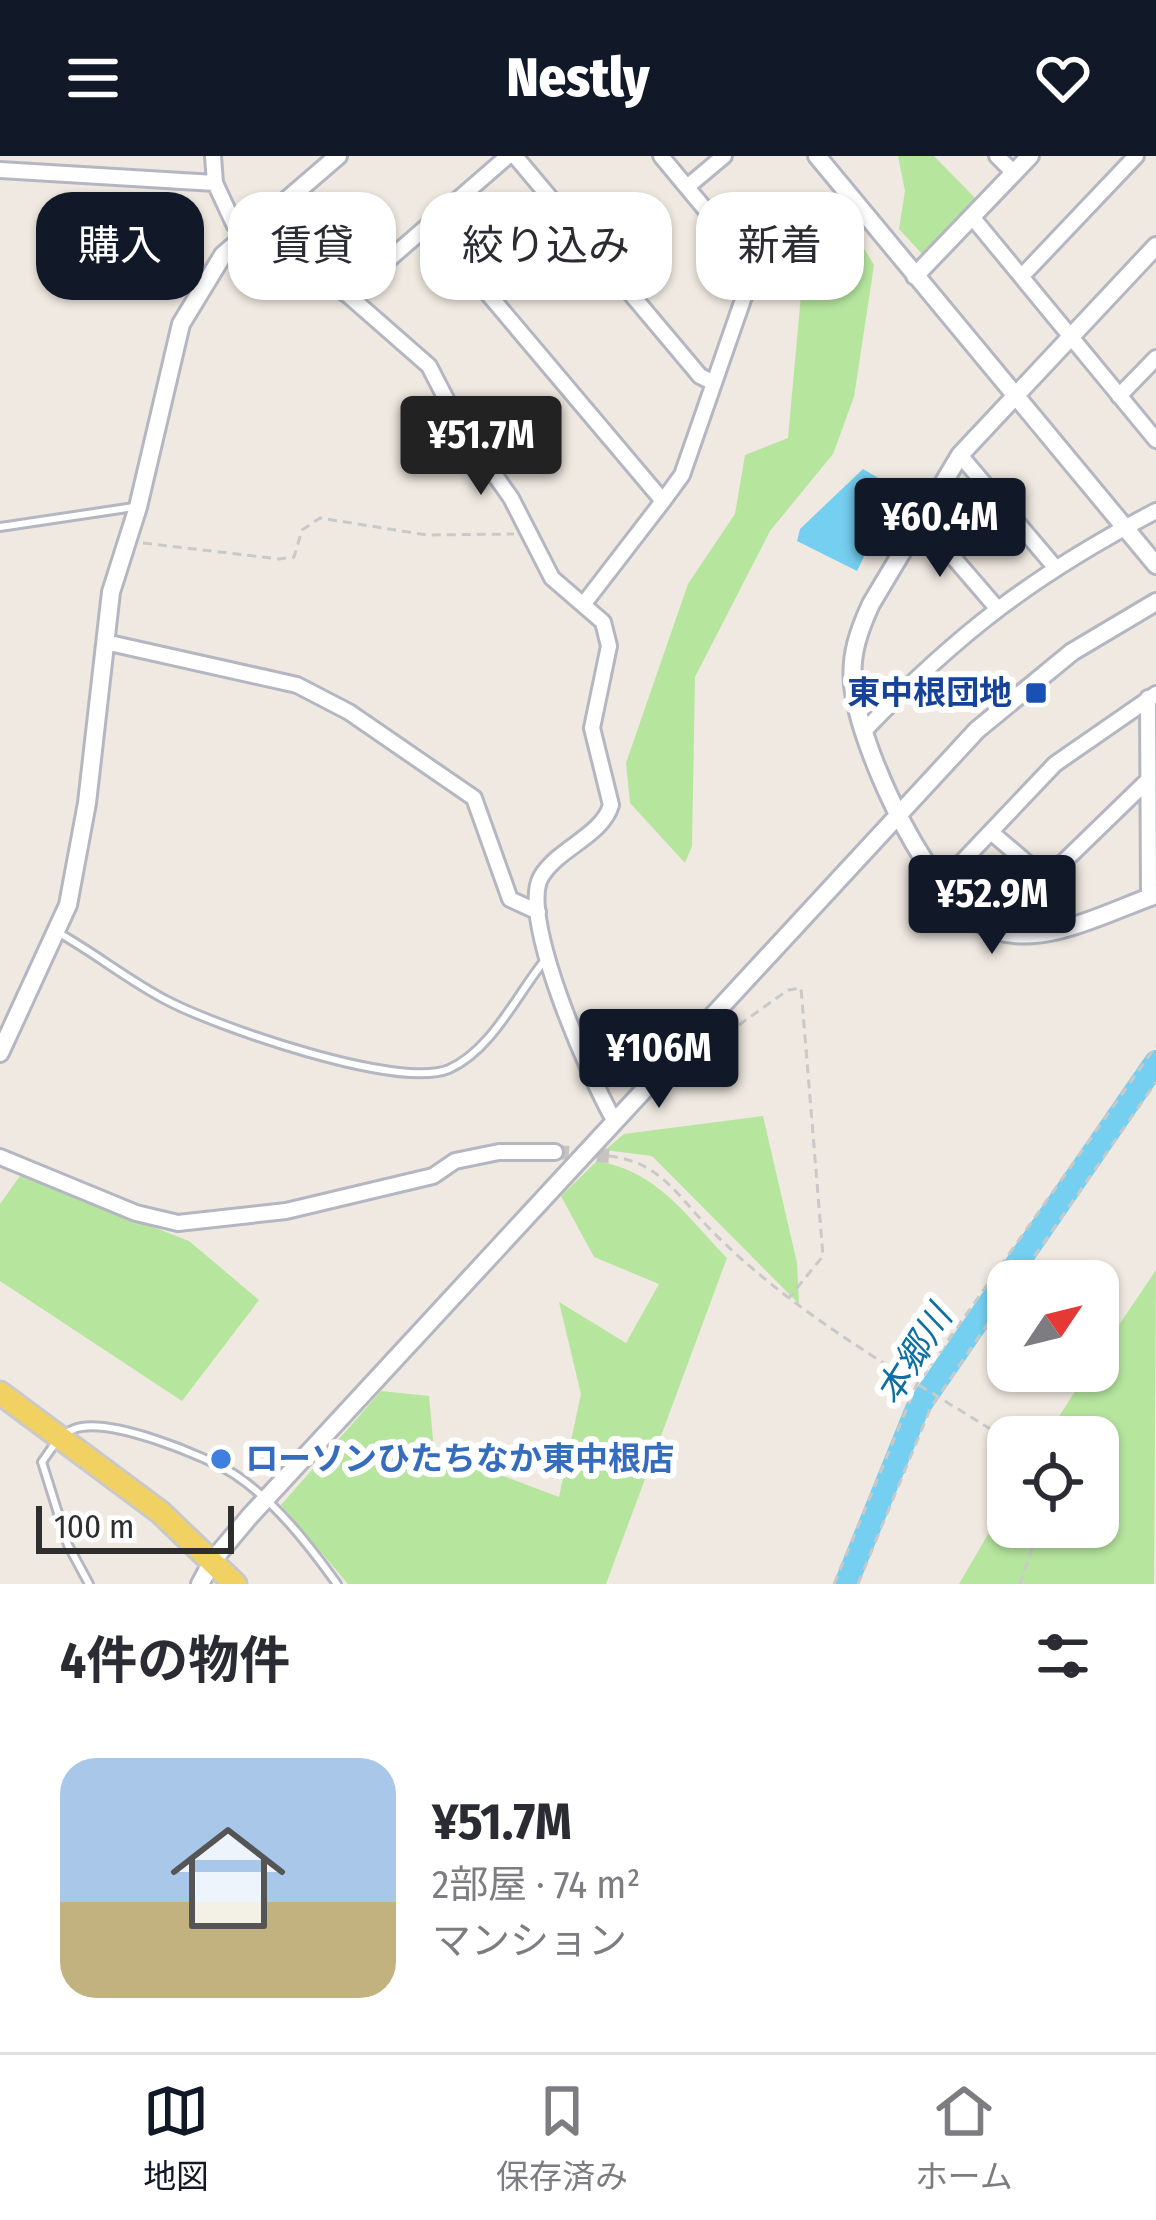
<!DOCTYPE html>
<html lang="ja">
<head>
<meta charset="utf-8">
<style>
  body { margin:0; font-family:"Fira Sans Condensed","Noto Sans JP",sans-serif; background:#f2f2f3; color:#2b2b33; height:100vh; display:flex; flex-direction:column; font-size:45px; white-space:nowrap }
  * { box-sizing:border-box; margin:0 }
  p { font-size:39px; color:#7c7c81 }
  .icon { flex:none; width:66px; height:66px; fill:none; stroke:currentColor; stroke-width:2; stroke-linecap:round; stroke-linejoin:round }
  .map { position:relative; height:1428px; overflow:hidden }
  .panel { display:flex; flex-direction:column; background:#fff; flex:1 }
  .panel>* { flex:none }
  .hud { position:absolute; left:36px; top:36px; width:1086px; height:108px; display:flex; gap:24px }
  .needle { width:78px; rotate:55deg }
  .controls { position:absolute; left:987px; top:1104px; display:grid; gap:24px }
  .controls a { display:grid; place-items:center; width:132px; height:132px; border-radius:24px; background:#fff; box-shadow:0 3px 9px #0004; font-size:60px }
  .scale { position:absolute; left:36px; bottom:30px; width:198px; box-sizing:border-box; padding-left:12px; border:6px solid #2e2e2e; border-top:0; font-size:33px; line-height:42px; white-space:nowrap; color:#2e2e2e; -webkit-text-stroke:9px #fff; paint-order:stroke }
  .price { position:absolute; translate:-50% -102px; padding:0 27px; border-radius:12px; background:#111827; color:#fff; font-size:39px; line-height:78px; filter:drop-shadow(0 3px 6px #0008) }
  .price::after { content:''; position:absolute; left:50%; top:72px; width:36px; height:27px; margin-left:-18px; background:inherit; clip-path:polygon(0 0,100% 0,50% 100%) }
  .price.on { background:#222; color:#fff }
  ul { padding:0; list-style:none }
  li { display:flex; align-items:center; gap:36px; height:300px; padding:0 60px }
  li+li { border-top:3px solid #e1e1e2 }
  li span { display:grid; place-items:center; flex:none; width:336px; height:240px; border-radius:36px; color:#555 }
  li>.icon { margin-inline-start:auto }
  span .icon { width:144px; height:144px; fill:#fffc; stroke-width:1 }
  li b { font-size:51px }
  h2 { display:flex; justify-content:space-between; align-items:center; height:144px; padding:0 60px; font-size:51px }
  .tag { padding:0 42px; border-radius:36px; background:#fff; box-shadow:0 3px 9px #0004; font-size:42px; line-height:108px }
  .tag.on { background:#111827; color:#fff }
  header { display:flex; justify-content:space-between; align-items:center; height:156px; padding:0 60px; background:#111827; color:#fff; font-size:54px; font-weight:800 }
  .tab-bar { display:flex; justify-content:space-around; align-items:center; height:168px; border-top:3px solid #e1e1e2; background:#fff; font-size:33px; color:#7c7c81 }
  .tab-bar a { display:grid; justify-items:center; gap:6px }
  .tab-bar .on { color:#111827 }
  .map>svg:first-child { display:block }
</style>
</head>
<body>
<header><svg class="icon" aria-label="menu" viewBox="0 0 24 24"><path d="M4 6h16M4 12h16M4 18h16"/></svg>Nestly<svg class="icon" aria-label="heart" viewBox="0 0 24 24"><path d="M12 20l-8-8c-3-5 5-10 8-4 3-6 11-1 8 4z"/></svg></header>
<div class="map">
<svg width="1156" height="1428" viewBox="0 0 1156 1428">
  <rect width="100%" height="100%" fill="#efe9e1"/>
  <path fill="#b6e59e" d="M898,0H934L977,44L924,100L899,73L905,35Z
    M845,61L874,109L854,241L833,298L770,375L695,521L692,690L685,707L630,647L626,607L688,428L735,358L745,299L788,282L802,128L829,102Z
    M763,960L797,1107L799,1148L652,1000L605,994L624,978Z
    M597,1005C659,1016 685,1059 727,1102L606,1428H348L281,1349L381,1235L429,1240L434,1294L559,1341L581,1238L559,1146L626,1187L659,1128L594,1101L561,1040Z
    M20,1020L189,1085L259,1144L182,1245L0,1125V1048Z
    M1156,1114L1154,1428H959L1008,1344V1371H1098V1281H1046L1088,1215H1098V1200Z"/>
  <path fill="#75cff0" d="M863,313L897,333L857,415L797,385L800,373Z"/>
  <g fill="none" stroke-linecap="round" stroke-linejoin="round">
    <path stroke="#75cff0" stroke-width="24" d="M846,1428L917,1253L1156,906"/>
    <path stroke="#c8c4bd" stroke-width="14" stroke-dasharray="14 7" stroke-linecap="butt" d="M555,996L609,1000"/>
    <defs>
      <path id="service" d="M0,371L134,351
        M59,777C96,798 131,826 168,845C218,871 398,934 449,913C492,894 517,838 545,804
        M89,1428L68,1389L42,1306C51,1294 58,1279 74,1273C107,1260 204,1299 234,1318C275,1345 309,1389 337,1428"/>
      <path id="minor" d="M213,0L215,27L234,68L348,139L429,210L460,270L511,342L552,422L603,466L609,490L592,572L611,649C602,680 558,692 541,721C518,761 591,924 614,964
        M515,0L700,220L714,227
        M661,0L754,112L682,319L663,345
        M997,0L1014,17
        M0,14L215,27
        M687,31L724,0
        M973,62L1156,284
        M430,69L663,345L586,445
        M1022,120L1136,0
        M348,139L508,0
        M1119,240L1156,202
        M960,299L1054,410
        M921,364L996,451
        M105,486L297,529L349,556L474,642L510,743L538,756
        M1148,542L1149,741
        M864,575C958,477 1035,418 1156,355
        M992,677L1046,723L1146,626
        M942,727L1055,608L1156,538
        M0,1001L136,1057L178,1067L286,1055L433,1020L455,1005L499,996H555"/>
      <path id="tertiary" d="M817,0L1156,409
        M1156,90L960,299L871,448C859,474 850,499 853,528C858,590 933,756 997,775C1048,790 1109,755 1156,739
        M915,120L1030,0
        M0,897L68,749L87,647L111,436L138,351L181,168L223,99L338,0
        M200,1428L213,1404L250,1360L977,574L1072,496L1156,446"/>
      <path id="primary" d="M0,1237L160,1356L235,1428"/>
    </defs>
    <use href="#service" stroke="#b4b7c1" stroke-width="12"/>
    <use href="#minor" stroke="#b4b7c1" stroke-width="20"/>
    <use href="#tertiary" stroke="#b4b7c1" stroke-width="22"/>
    <use href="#primary" stroke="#c9c9c9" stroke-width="27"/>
    <path stroke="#c9c9c9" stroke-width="3" stroke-dasharray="9 6" stroke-linecap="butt" d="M143,387L279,403L294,401L302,374L320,362L427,379L514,378
      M716,874L722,881L788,834L801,832L823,1100L788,1143
      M609,1000C660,1006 676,1038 709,1072C795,1160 905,1219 1008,1284
      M1017,1125L1156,926
      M834,1428L917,1228L1156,890
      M858,1428L931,1251L1008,1138
      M1020,1428L1039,1371"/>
    <use href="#service" stroke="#fff" stroke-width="6"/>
    <use href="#minor" stroke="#fff" stroke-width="14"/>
    <use href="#tertiary" stroke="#fff" stroke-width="16"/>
    <use href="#primary" stroke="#f2d163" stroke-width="21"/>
  </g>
  <rect fill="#1a4fb4" stroke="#fff" stroke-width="4.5" x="1024" y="525" width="24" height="24" rx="6"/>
  <circle fill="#3f7fe0" stroke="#fff" stroke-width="4.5" cx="221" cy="1303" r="12"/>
  <g text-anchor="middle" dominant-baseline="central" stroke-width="12" stroke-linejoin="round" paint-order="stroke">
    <g font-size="33" font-weight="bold" fill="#164399" stroke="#fff" text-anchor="end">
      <text x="1012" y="537">東中根団地</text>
    </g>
    <g font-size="33" font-weight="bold" fill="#366cbe" stroke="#fff" text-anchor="start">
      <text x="245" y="1303">ローソンひたちなか東中根店</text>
    </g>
    <g font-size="36" font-style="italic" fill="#0d6fa3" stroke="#fff">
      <text transform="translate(914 1199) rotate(-58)">本郷川</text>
    </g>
  </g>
</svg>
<div class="controls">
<a><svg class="needle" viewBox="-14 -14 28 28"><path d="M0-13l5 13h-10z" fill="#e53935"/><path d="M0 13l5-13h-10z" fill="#7c7c81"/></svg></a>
<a><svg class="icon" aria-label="locate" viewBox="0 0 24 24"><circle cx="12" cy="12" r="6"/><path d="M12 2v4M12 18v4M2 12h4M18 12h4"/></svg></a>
</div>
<div class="scale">100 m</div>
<b class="price on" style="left:481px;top:342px">¥51.7M</b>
<b class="price" style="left:940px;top:424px">¥60.4M</b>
<b class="price" style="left:992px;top:801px">¥52.9M</b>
<b class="price" style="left:659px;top:955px">¥106M</b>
<div class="hud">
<a class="tag on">購入</a>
<a class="tag">賃貸</a>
<a class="tag">絞り込み</a>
<a class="tag">新着</a>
</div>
</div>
<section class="panel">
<h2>4件の物件<svg class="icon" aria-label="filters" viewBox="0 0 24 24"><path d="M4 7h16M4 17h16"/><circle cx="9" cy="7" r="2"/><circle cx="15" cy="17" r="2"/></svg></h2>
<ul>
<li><span style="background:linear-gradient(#a9c7e8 60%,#c2b280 0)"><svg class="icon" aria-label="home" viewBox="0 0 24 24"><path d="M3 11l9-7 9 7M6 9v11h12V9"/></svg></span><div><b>¥51.7M</b><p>2部屋 · 74 m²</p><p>マンション</p></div></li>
</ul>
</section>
<nav class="tab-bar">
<a class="on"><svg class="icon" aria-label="map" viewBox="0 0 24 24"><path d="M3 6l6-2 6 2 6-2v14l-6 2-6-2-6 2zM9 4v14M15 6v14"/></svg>地図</a>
<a><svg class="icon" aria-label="saved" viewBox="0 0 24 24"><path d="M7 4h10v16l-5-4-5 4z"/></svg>保存済み</a>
<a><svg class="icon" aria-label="home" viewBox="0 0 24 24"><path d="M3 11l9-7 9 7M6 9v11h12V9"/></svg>ホーム</a>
</nav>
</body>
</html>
